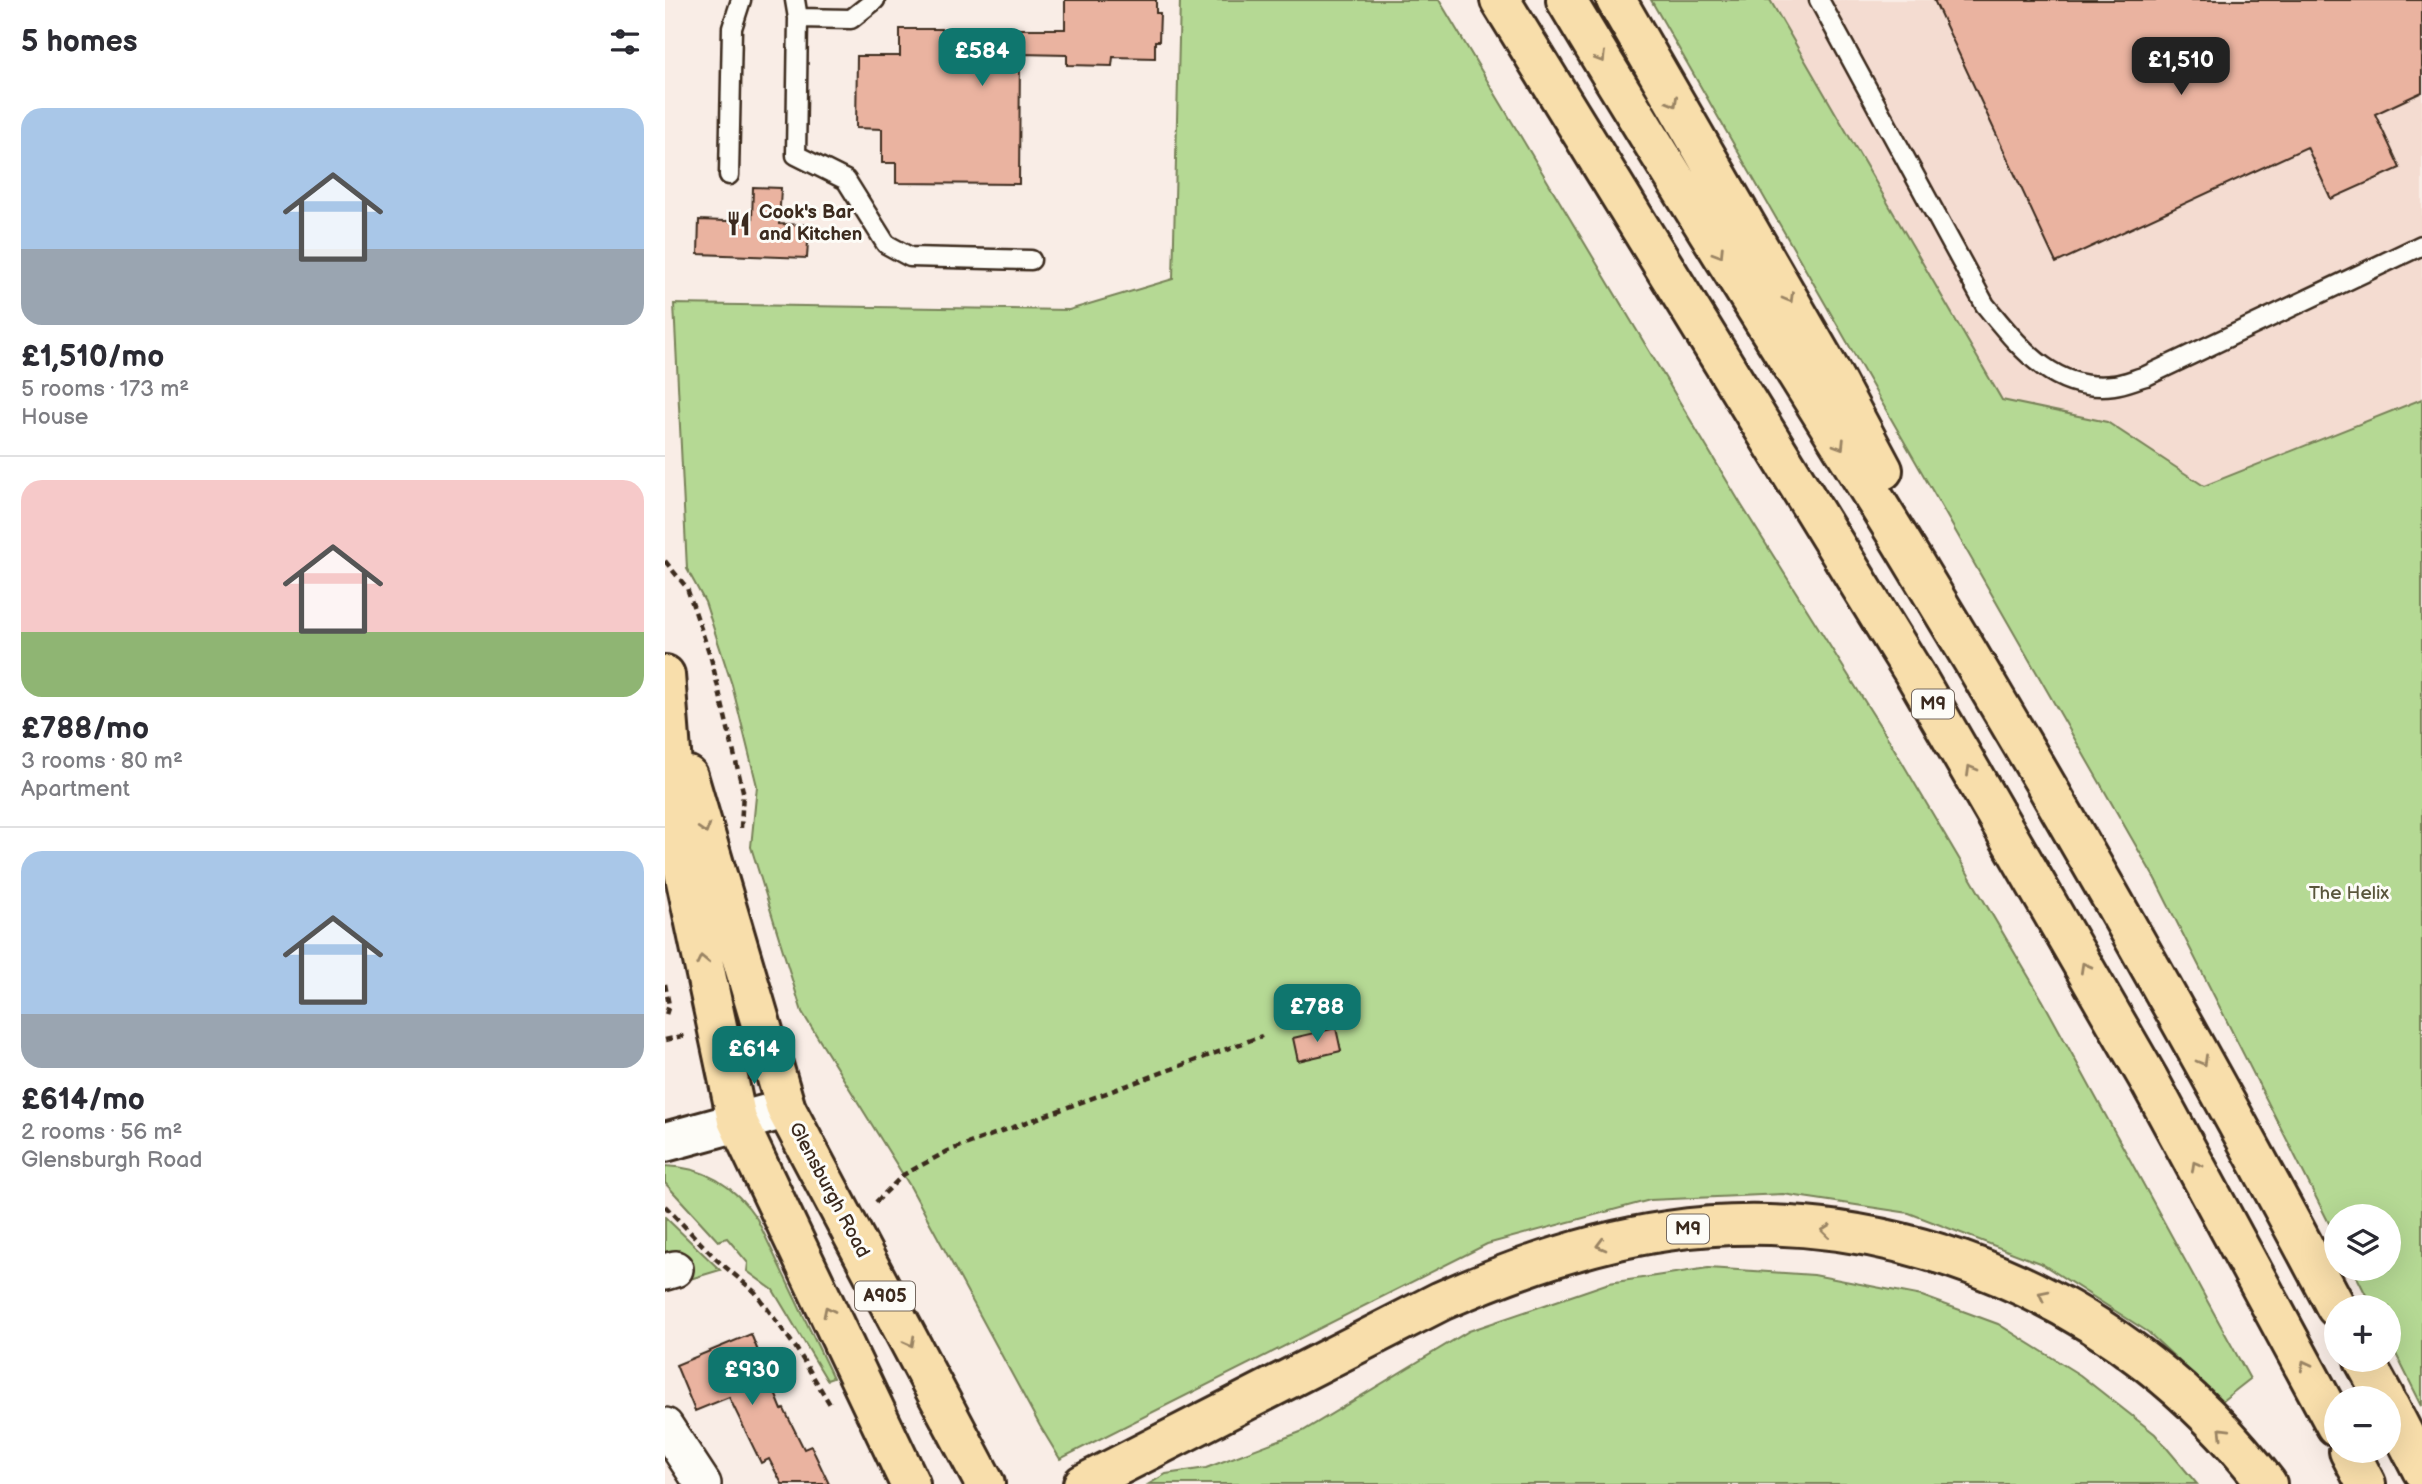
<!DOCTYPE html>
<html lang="en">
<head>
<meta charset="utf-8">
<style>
  body { margin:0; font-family:"Balsamiq Sans",sans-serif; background:#f7f7f7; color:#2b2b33; height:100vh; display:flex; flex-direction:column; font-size:26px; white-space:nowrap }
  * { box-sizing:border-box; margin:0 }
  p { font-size:23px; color:#7c7c81 }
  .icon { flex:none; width:38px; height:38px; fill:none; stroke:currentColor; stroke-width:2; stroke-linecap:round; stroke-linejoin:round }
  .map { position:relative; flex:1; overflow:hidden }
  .sheet { display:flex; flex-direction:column; background:#fff; width:665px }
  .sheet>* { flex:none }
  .controls { position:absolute; left:1659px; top:1204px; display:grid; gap:14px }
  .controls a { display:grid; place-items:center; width:77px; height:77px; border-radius:50%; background:#fff; box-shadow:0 7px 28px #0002; font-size:35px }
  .price { position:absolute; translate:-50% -60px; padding:0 16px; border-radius:14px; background:#0f766e; color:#fff; font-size:23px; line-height:46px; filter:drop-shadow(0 2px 4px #0008) }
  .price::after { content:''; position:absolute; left:50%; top:42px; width:21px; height:16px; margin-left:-10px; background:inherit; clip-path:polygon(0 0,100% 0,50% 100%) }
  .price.selected { background:#222; color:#fff }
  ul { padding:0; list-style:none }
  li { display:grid; align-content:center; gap:14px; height:371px; padding:0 21px }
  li+li { border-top:2px solid #e1e1e2 }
  li span { display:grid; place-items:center; height:217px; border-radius:21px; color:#555 }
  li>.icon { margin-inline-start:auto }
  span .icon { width:126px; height:126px; fill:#fffc; stroke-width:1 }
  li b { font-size:30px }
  h2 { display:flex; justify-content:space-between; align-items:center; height:84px; padding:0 21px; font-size:30px }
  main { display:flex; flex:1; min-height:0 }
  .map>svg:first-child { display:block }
</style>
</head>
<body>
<main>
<section class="sheet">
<h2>5 homes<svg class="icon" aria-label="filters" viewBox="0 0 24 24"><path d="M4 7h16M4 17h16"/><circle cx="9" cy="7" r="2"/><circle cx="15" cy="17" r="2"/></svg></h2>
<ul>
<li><span style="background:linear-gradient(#a9c7e8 65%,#9aa5b1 0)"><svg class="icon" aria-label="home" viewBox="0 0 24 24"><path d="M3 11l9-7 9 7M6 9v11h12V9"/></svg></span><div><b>£1,510/mo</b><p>5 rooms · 173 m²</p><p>House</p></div></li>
<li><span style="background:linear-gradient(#f6c9c9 70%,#8fb573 0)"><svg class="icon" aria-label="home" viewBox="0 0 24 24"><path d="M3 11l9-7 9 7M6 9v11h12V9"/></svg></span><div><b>£788/mo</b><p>3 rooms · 80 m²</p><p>Apartment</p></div></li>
<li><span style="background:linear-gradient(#a9c7e8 75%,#9aa5b1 0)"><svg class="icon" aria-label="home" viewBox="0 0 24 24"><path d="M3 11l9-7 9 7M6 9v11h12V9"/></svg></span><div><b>£614/mo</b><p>2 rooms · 56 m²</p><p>Glensburgh Road</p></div></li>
</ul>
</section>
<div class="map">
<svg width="1757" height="1484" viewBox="0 0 1757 1484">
  <rect width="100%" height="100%" fill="#f9ede6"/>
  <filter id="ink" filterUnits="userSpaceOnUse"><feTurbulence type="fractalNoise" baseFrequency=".0143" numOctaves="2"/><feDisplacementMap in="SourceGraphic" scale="14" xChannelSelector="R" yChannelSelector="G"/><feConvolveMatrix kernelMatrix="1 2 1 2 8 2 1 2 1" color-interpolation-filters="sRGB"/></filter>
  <g filter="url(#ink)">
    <path fill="#f4dcd1" d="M1105,0H1757V399L1539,486L1442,422L1337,400Z"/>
    <path fill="#b5d994" stroke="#788259" stroke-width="2" d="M515,0H774L1077,506L1224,740L1378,1001L1585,1379L1557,1401L1483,1332L1377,1264L1244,1213L1118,1194L985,1200L822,1244L395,1459L375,1426L245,1186L137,1012L86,847L92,786L67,685L40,602L22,569L9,304L404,310L508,279Z
      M986,0H1105L1337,400L1442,422L1539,486L1757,399V1406L1724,1340V1307H1707L1688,1269H1724V1216H1671V1237L1490,879Z
      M0,1166C41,1167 70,1186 92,1219L168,1378L162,1380L108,1290L82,1271L83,1263L62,1238L53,1241L0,1183Z
      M0,1217L55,1270L25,1279L17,1253L0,1251Z
      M1043,1268L1149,1275L1257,1296L1333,1324L1415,1375L1490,1434L1532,1484H484L501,1474L541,1468L638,1431L804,1331L944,1283Z"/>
    <path fill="#eab3a0" stroke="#3b2a1e" stroke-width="2" d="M400,0H491V13H495L494,41H490V58L448,57L447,66L402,65V55L355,54L354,184L231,183V163H217V129L191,128L192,56H235V29H400Z
      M1269,0H1757V92L1710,114L1735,168L1666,199L1642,147L1391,263Z
      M88,187L116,188L114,224L144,225L142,258L33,254L34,220L87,222Z
      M671,1028L676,1051L633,1061L628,1038Z
      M86,1334L117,1410L119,1409L139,1449L146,1446L164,1484H117L104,1459L96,1463L64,1397L30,1411L11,1365Z"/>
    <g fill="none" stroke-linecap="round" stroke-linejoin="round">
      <defs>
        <path id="service" d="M130,0L133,18L131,155L181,180L221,244L245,257L366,260
          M1154,0L1320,305C1354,346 1388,393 1449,385C1459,384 1470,379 1481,376L1757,245
          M133,18L186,19L210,0
          M64,175L67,28L76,0"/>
        <path id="minor" d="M0,1272L10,1269
          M0,1426L38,1484"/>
        <path id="tertiary" d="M0,1142L121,1109"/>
        <path id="primary" d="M0,675L13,843L72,1120L245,1484
          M23,776L121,1109L320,1484"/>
        <path id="motorway" d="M835,0L1252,678L1483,1078L1671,1426
          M901,0C1013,188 1132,371 1246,558C1395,803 1537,1054 1671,1307
          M951,0L1164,369L1218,470
          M1699,1360L1720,1398
          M1724,1406L1757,1470
          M1684,1451L1701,1484
          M418,1484L776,1301C848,1269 924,1242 1002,1231C1231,1198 1464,1301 1602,1484"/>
      </defs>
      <use href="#service" stroke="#3b2a1e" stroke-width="23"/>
      <use href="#minor" stroke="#3b2a1e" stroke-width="40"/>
      <use href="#tertiary" stroke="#3b2a1e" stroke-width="44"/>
      <use href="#primary" stroke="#3b2a1e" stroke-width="44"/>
      <use href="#motorway" stroke="#3b2a1e" stroke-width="44"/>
      <path stroke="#3b2a1e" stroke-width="4.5" stroke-dasharray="7 5" stroke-linecap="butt" d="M0,561L22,588L46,658L78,791L76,828
        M0,984L4,1005L0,1018
        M0,1040L21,1035
        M211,1202L238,1175L283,1151L597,1036
        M0,1206L52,1260L90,1292L131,1348L166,1406"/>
      <use href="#service" stroke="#fdfcf7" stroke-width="18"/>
      <use href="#minor" stroke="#fdfcf7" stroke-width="35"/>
      <use href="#tertiary" stroke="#fdfcf7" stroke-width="38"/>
      <use href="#primary" stroke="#f8deab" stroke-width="38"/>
      <use href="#motorway" stroke="#f8deab" stroke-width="38"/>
    </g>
    <defs><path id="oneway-chevron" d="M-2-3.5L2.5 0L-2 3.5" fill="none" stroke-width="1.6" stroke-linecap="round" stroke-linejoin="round" transform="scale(1.75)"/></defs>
    <g stroke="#9a8464">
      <use href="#oneway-chevron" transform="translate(936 58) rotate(58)"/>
      <use href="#oneway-chevron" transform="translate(1008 102) rotate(61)"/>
      <use href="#oneway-chevron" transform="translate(1054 253) rotate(58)"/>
      <use href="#oneway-chevron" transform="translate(1124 298) rotate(60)"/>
      <use href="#oneway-chevron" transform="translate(1175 445) rotate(58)"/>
      <use href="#oneway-chevron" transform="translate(1306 770) rotate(-120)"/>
      <use href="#oneway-chevron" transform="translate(40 829) rotate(73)"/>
      <use href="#oneway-chevron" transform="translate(37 960) rotate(-102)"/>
      <use href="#oneway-chevron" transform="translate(1420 967) rotate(-119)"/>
      <use href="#oneway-chevron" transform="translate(1538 1061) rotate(60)"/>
      <use href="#oneway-chevron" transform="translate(1531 1166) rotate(-119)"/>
      <use href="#oneway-chevron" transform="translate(1161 1231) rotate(-174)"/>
      <use href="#oneway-chevron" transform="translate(936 1245) rotate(165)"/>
      <use href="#oneway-chevron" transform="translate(1378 1295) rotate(-153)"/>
      <use href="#oneway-chevron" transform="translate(163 1311) rotate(-116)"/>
      <use href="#oneway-chevron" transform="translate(245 1342) rotate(62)"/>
      <use href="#oneway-chevron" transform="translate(1640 1365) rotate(-118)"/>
      <use href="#oneway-chevron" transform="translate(1558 1432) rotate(-135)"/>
    </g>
  </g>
  <defs>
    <symbol id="restaurant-bare" viewBox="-9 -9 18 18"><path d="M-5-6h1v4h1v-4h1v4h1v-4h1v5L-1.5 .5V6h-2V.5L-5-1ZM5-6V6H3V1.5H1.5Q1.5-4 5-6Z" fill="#3b2a1e" stroke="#fdfcf7" stroke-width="2.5" paint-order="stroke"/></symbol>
  </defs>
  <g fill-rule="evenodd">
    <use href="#restaurant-bare" x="56" y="206" width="35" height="35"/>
  </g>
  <g text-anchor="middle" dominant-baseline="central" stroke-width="6" stroke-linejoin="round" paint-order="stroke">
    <g fill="#fdfcf7" stroke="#75695f" stroke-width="2">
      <rect x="1247" y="689.5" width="42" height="29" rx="5"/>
      <rect x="1002" y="1214.5" width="42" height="29" rx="5"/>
      <rect x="190" y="1281.5" width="60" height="29" rx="5"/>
    </g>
    <g font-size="18" font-weight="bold" fill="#3b2a1e">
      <text x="1268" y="704">M9</text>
      <text x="1023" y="1229">M9</text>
      <text x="220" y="1296">A905</text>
    </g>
    <g font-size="19" font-weight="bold" fill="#3b2a1e" stroke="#fdfcf7" text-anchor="start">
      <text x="94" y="212">Cook's Bar<tspan x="94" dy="22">and Kitchen</tspan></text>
    </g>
    <g font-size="19" fill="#5a563c" stroke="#fdfcf7">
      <text x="1684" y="893">The Helix</text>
    </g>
    <g font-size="19" fill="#3b2a1e" stroke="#fdfcf7">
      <text transform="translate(164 1190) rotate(62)">Glensburgh Road</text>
    </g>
  </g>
</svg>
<div class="controls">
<a><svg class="icon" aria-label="layers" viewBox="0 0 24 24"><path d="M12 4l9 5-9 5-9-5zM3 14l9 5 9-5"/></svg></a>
<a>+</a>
<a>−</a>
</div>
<b class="price" style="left:317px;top:88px">£584</b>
<b class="price selected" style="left:1516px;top:97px">£1,510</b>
<b class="price" style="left:652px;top:1044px">£788</b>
<b class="price" style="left:89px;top:1086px">£614</b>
<b class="price" style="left:87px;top:1407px">£930</b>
</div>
</main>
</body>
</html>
